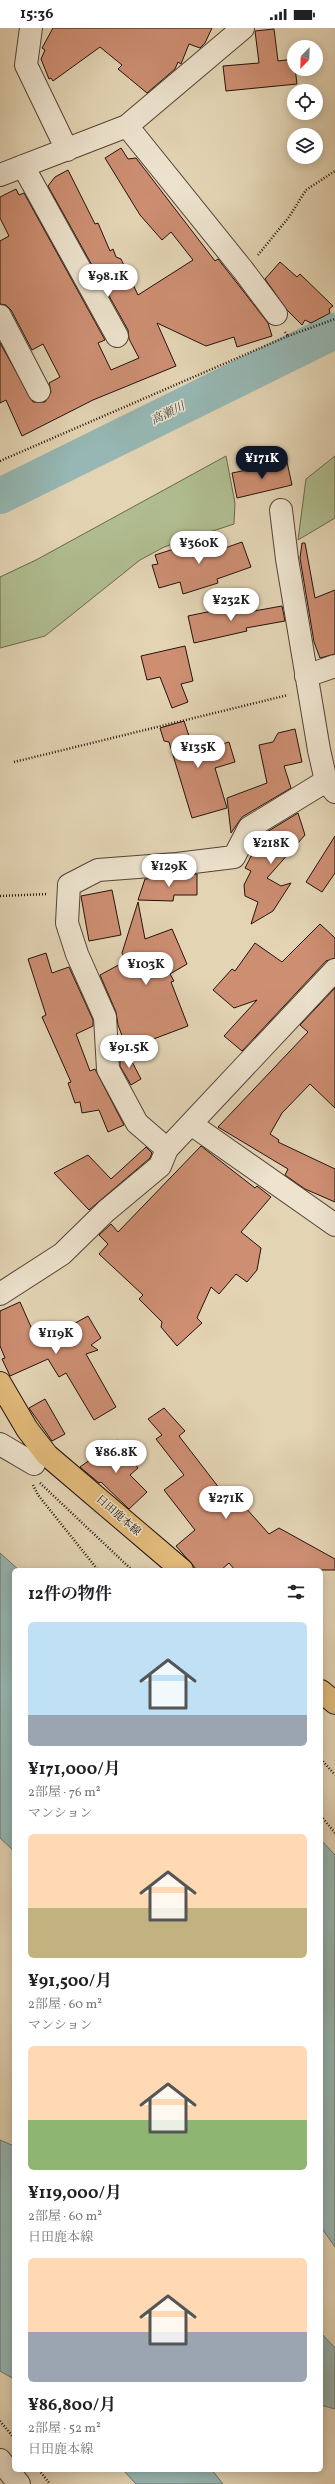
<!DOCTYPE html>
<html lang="ja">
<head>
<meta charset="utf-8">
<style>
  body { margin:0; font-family:Vollkorn,"Noto Serif JP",serif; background:#f2f2f2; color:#202124; height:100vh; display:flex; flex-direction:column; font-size:15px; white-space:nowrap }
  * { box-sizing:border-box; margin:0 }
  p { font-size:13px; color:#757577 }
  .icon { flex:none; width:22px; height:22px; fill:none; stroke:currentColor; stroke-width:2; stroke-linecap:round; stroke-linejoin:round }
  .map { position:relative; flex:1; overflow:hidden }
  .sheet { position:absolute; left:12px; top:1540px; width:311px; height:904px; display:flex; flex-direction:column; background:#fff; border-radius:6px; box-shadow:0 2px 10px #0003 }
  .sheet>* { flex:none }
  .needle { width:26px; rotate:203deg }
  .controls { position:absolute; left:287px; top:12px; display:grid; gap:8px }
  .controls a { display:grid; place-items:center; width:36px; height:36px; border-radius:50%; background:#fff; box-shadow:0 2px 10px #0003; font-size:20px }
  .price { position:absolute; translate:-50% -34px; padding:0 9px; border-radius:14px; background:#fff; color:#222; font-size:13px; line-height:26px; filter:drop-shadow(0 1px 2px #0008) }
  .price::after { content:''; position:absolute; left:50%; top:24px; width:12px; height:9px; margin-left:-6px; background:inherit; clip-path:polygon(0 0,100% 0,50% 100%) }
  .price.current { background:#111827; color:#fff }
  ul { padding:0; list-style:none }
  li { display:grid; align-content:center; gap:8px; height:212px; padding:0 16px }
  li span { display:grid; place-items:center; height:124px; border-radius:6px; color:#555 }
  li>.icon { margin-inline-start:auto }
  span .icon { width:72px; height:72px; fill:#fffc; stroke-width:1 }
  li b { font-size:17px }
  h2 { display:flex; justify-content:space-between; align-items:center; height:48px; padding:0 16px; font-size:17px }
  .status { display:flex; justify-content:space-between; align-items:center; height:28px; padding:0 20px; background:#fff; direction:ltr }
  .status svg { height:11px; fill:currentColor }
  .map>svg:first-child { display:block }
</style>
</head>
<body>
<div class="status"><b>15:36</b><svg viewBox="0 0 49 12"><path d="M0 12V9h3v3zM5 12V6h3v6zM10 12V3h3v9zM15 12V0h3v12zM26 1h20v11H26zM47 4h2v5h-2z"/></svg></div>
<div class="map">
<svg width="335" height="2456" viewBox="0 0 335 2456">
  <rect width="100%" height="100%" fill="#e3d4b4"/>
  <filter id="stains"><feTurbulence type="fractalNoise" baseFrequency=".005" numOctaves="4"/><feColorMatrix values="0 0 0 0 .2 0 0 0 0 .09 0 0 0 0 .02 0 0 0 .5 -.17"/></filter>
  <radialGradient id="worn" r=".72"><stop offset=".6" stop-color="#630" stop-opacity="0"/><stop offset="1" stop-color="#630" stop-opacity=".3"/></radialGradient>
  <path fill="#b0bd90" stroke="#6a684e" d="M226,428L235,475L234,496L164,519L140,532L45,608L0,620V549L36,532Z
    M335,428V490L298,512L306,451Z"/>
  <path fill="#96b7b3" stroke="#687570" d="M0,1525L19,1542H14V1823L0,1810Z
    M321,1812L335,1827V2219L321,2199Z
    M0,2112L14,2118V2351L0,2343Z
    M321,2305L335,2320V2381L321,2377Z
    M123,2442H212L223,2456H136Z"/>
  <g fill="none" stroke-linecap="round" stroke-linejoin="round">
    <path stroke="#96b7b3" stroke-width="36" d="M0,468L335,303"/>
  </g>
  <path fill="#cd8e72" stroke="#24130c" d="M53,0H212L205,15L200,20L189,16L181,36L178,34L175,41L147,65L118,41L122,37L100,19L53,53L51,50L49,51L41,31L45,22L42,20Z
    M274,1L278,33L294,31L297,56L226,63L223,38L259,35L255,3Z
    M121,120L128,131L136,130L215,233L218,231L233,250L268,295L272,308L237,319L234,309L206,318L157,295L176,338L93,372L22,408L6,372L0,375V315L33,374H45L51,364L49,355L60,349L43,316L32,322L11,282L6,277L0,276V213L9,208L0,190V169L16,161L19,167L24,165L105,312L98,315L111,342L139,330L129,311L128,302L48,158L55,149L68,142L95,196L98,195L110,223L113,221L116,229L121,231L138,267L193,232L171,204L162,212L140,187L105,130Z
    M280,234L297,249L300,246L333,278L329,281L330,285L311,295L305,292L302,297L287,282L265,251Z
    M287,434L292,457L237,470L232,445Z
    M206,511L211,525L242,514L251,539L217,551L218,555L183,566L180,554L159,560L152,537L158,536L155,527Z
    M302,515H305L315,570L335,562V626L320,630L314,614L300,530Z
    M241,577L243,585L282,578L285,593L246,600L247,603L194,615L188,588Z
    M185,618L193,653L181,656L188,674L172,680L160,649L147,652L141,628Z
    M184,693L191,714L200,711L203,722L229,714L235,734L215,740L227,780L192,790L169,714L164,713L160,700Z
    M295,701L302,734L284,738L291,760L242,789L231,805L227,770L267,755L259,717L273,714L278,705Z
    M298,785L305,807L267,850L281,858L291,855L273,883L251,896L258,874L245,868L244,857L251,843L245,840L262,807Z
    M335,808V845L322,864L306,854Z
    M197,846V867H174L173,873L138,872L145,851Z
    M112,862L121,907L89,913L81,868Z
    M138,874L145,911L172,901L187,936L170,946L174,953L171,954L188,998L127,1021L118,997L116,984L100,947L126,933L122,925Z
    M320,896L335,910V930L326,933L242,1023L224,1008L257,972L234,980L213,962L232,941L235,943L255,915L282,934Z
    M46,925L52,945L69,939L93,992V998L76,1006L90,1043L95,1041L124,1097L108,1104L99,1082L82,1085L80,1074L75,1075L68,1055L71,1054L42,989L46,987L28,931Z
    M335,960V1080L310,1056L282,1085L270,1106L279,1112L278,1114L335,1141V1174L305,1161L285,1147L288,1141L218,1099L308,1004L300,997Z
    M128,1026L141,1051L131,1057L120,1038V1029Z
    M201,1118L255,1160L257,1158L271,1169L241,1204L261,1220L257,1242L247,1254L236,1246L219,1266L211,1259L197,1290L202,1295L177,1318L161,1299L162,1294L139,1271L143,1267L99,1226L108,1216L99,1207L111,1196L118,1204Z
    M146,1119L152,1125L150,1130L89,1182L54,1145L88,1127L111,1151Z
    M20,1274L35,1308L45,1304L48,1310L88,1288L101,1310L91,1317L98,1322L86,1326L116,1379L94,1392L66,1345L59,1349L48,1331L10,1348L2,1331L5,1330L0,1318V1283Z
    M45,1371L65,1406L52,1413L29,1380Z
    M164,1380L185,1403L179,1408L230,1474L236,1469L269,1506L279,1500L335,1531V1542H235L229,1535L221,1542H197L176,1518L195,1502L164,1462L184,1447L156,1411L162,1407L148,1391Z
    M118,1412L138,1440L130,1447L147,1464L129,1481L101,1454L99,1455L80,1439Z"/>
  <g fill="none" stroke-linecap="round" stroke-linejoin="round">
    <defs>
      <path id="minor" d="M31,0L26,37L67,122
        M127,98L243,242L276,286
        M23,138L117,308
        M0,147L127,98L243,0
        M0,288L39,363
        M281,482L287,531L319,722L326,753L335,764
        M306,648L335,638
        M191,1096L335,1197
        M167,1121L137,1095L108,1041L105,989L77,926L67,895L69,857L98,842L177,836L234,829L249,800L326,753
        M0,1266L62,1226L106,1183L160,1138L167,1121L335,942
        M0,1416L34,1436"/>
      <path id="tertiary" d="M0,2432L19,2456"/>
      <path id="primary" d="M0,1355L27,1401L47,1427L182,1542
        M321,1663L335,1675"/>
    </defs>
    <use href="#minor" stroke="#544336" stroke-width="24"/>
    <use href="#tertiary" stroke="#544336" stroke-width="24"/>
    <use href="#primary" stroke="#24130c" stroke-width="24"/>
    <path stroke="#24130c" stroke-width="2.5" stroke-dasharray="1 2" stroke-linecap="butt" d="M258,227L289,189L306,162L335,143
      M288,308L335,291
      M0,433L288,308L285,304
      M14,734L288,667
      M0,868L48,866
      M40,1455L132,1542
      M33,1457L38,1467L98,1542
      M321,1731L335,1747
      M321,1788L335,1805
      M0,2393L14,2410
      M39,2442L50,2456"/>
    <use href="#minor" stroke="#ede3ce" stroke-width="22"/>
    <use href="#tertiary" stroke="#ede3ce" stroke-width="22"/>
    <use href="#primary" stroke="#e2ba7a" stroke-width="22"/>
  </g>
  <g text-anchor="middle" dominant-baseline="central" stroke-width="3" stroke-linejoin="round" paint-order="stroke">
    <g font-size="11" fill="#24130c" stroke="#ede3ce">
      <text transform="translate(118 1488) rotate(41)">日田鹿本線</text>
    </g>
    <g font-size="12" font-style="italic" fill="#4c4c46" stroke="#ede3ce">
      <text transform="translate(168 386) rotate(-26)">高瀬川</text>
    </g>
  </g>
  <rect width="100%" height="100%" filter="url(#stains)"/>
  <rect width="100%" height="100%" fill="url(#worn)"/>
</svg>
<div class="controls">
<a><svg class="needle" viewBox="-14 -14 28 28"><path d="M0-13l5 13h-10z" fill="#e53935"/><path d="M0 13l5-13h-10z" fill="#757577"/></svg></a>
<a><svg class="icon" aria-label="locate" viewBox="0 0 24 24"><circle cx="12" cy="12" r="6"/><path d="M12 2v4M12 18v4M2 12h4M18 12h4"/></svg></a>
<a><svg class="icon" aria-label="layers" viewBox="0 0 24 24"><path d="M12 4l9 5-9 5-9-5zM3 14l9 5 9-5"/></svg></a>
</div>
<b class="price" style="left:108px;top:270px">¥98.1K</b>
<b class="price current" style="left:262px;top:452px">¥171K</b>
<b class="price" style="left:199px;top:537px">¥360K</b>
<b class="price" style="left:231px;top:594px">¥232K</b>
<b class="price" style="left:198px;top:741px">¥135K</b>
<b class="price" style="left:271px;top:837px">¥218K</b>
<b class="price" style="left:169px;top:860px">¥129K</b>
<b class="price" style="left:146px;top:958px">¥103K</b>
<b class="price" style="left:129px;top:1041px">¥91.5K</b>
<b class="price" style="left:56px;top:1327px">¥119K</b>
<b class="price" style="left:116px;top:1446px">¥86.8K</b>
<b class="price" style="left:226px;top:1492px">¥271K</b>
<section class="sheet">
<h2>12件の物件<svg class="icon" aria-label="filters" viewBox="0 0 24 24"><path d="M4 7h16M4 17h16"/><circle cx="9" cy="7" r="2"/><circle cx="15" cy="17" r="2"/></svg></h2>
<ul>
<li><span style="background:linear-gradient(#bfe0f5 75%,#9aa5b1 0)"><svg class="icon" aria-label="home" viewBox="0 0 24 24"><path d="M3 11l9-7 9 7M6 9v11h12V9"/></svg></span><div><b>¥171,000/月</b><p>2部屋 · 76 m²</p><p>マンション</p></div></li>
<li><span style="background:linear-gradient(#ffd9b3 60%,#c2b280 0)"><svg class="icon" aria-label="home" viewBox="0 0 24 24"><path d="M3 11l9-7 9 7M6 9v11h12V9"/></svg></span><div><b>¥91,500/月</b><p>2部屋 · 60 m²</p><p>マンション</p></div></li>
<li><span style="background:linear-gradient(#ffd9b3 60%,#8fb573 0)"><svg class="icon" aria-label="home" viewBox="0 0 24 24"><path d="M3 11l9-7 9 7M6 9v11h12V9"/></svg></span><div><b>¥119,000/月</b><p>2部屋 · 60 m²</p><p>日田鹿本線</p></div></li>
<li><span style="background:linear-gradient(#ffd9b3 60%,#9aa5b1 0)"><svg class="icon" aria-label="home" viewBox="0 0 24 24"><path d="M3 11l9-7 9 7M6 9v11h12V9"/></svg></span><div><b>¥86,800/月</b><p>2部屋 · 52 m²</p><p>日田鹿本線</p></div></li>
</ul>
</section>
</div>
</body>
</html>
